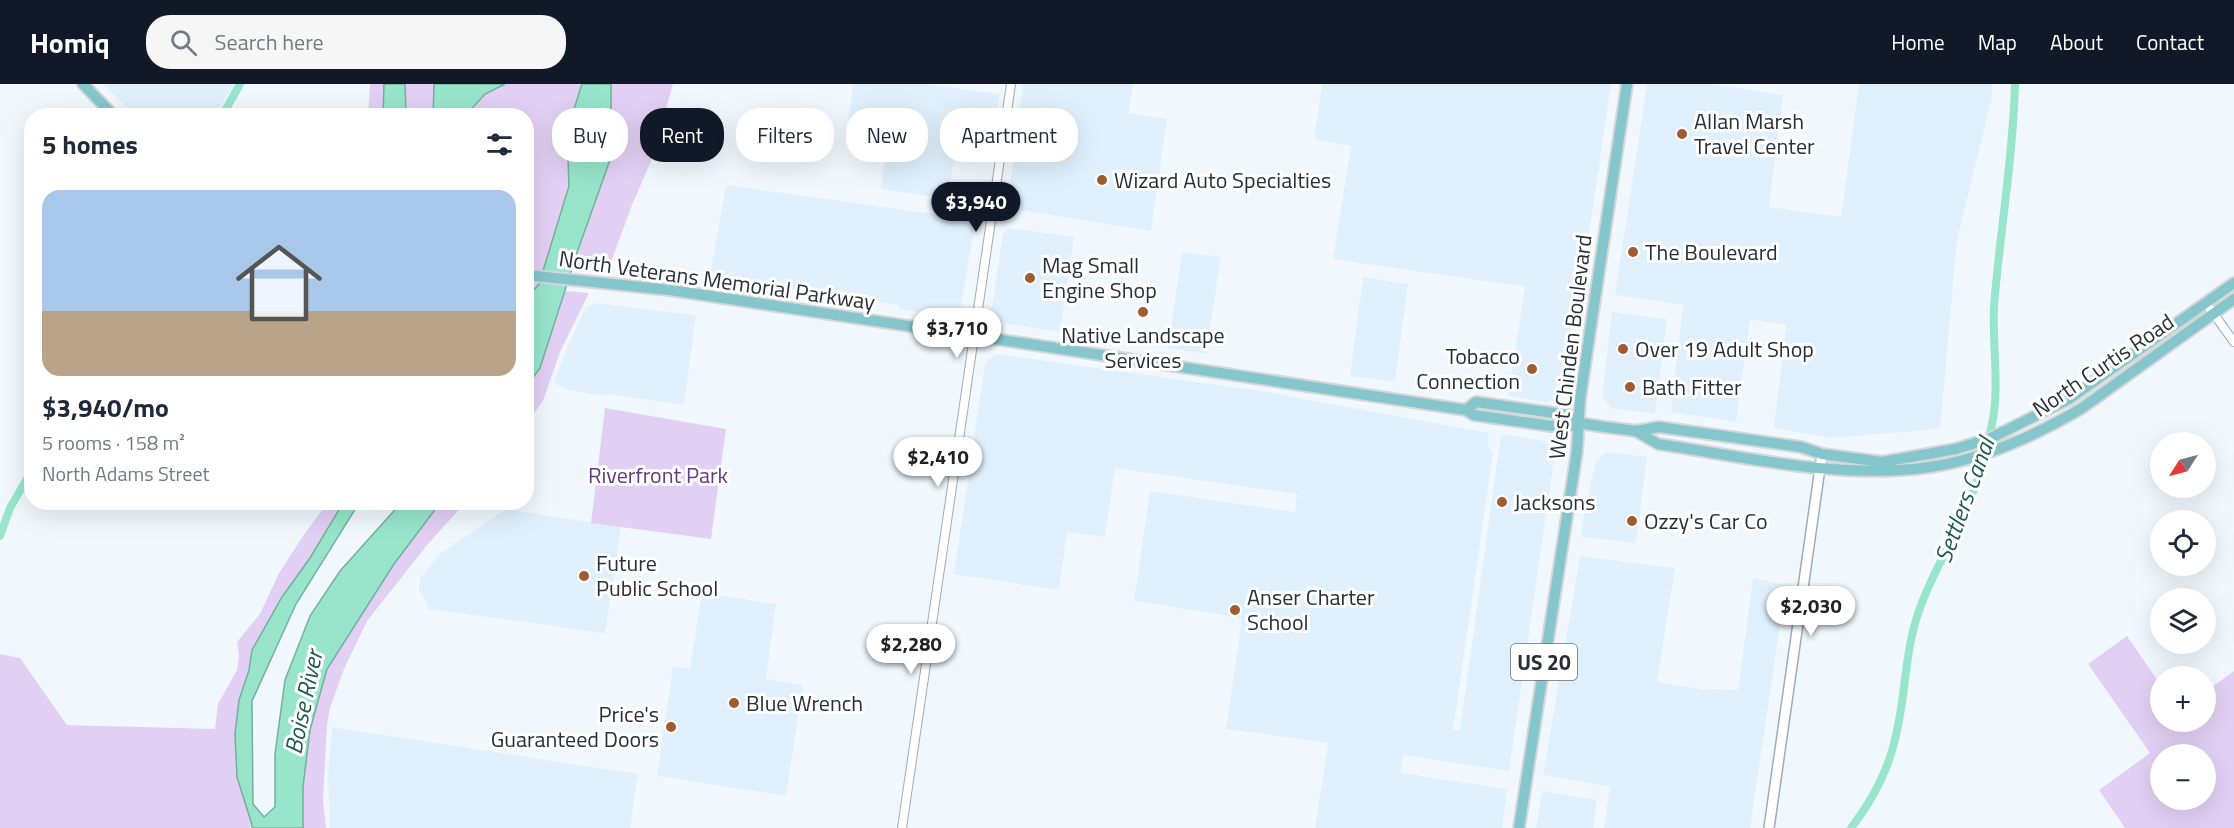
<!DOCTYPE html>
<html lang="en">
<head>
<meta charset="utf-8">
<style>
  body { margin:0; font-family:"Titillium Web",sans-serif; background:#f6f6f7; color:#1f2937; height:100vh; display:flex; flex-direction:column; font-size:22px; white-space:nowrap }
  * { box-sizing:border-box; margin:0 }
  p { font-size:20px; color:#747a83 }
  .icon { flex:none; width:33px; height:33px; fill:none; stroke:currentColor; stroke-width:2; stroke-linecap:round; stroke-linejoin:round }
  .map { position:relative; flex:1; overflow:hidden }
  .panel { position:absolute; left:24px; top:24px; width:510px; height:402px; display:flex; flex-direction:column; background:#fff; border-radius:24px; box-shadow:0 6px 24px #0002 }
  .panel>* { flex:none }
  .hud { position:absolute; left:552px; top:24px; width:570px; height:54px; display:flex; gap:12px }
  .needle { width:39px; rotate:234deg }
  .tools { position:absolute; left:2150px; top:348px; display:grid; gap:12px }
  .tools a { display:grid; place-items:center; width:66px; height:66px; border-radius:50%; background:#fff; box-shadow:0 6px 24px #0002; font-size:30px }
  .price { position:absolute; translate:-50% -51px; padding:0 14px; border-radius:21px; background:#fff; color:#222; font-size:20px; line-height:39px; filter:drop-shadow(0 2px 3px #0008) }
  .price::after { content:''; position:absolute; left:50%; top:36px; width:18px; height:14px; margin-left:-9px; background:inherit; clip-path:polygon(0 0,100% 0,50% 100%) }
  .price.active { background:#111827; color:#fff }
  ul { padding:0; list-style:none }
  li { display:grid; align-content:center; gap:12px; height:318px; padding:0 18px }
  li+li { border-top:2px solid #e0e1e3 }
  li span { display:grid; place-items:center; height:186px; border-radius:18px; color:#555 }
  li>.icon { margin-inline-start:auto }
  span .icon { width:108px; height:108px; fill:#fffc; stroke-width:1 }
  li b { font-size:26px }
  h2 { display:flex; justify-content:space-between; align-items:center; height:72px; padding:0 18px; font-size:26px }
  .tag { padding:0 21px; border-radius:24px; background:#fff; box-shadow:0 6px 24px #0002; font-size:21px; line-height:54px }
  .tag.active { background:#111827; color:#fff }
  header { display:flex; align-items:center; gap:36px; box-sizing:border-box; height:84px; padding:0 30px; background:#111827; color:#fff }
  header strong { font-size:28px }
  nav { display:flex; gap:33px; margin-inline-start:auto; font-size:21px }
  .search { width:420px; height:54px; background:#f6f6f7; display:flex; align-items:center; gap:15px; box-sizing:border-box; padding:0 21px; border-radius:24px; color:#747a83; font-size:22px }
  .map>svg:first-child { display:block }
</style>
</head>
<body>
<header>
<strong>Homiq</strong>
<div class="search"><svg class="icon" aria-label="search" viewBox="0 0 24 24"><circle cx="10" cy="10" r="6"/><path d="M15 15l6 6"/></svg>Search here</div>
<nav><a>Home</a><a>Map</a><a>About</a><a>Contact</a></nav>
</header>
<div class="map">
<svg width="2234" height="744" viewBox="0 0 2234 744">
  <rect width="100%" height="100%" fill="#f0f8fe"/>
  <path fill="#dff0fc" d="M103,0H234L216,31L135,32Z
    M853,0H923L1000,10L993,47L959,42L948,115L881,105L886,62L846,55Z
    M1023,0H1133L1129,29L1167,35L1151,147L1013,125L1008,117Z
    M1322,0H1611L1581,204L1576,208L1561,307L1552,316L1547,318L1508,312L1525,203L1333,175L1351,62L1314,55Z
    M1647,0H1710L1783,11L1769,123L1841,133L1859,0H1992V13L1957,156L1940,345L1831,354L1774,344L1786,241L1750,235L1736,338L1671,328L1683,221L1615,211Z
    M726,101L970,135L974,145L960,228L952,234L899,225V221L720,195L710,191Z
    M1009,144L1074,153L1060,248L1001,239L991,229L1003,149Z
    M1182,168L1221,173L1206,270L1168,264Z
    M1363,193L1408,200L1395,298L1350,292Z
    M595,219L696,231L684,321L608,310L603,312L569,306L554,299L568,261L586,223Z
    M1612,228L1667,235L1655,330L1611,324L1602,312Z
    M996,270L1261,307L1489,349L1487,360L1493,369L1453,646H1460L1501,350L1545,357L1555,369L1509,687L1403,671L1401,689L1507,705L1502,744H1315L1328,659L1226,645L1242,534L1134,517L1150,407L1295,428L1297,410L1115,384L1105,453L1067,448L1059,506L954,490L985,279Z
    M1607,368L1647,373L1636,459L1582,453L1581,446L1596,376Z
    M506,425L621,443L605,550L548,541L428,525L425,515L419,507L420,494L440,470Z
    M1580,472L1675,484L1657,598L1700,605L1738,606L1753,494L1786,501L1750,744H1604L1610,703L1543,691Z
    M702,509L776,520L766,595L803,601L786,712L657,692L673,583L690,584Z
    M332,643L638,690L630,744H330L328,690Z
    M1542,707L1597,716L1593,744H1536Z"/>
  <path fill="#e2d0f4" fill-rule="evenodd" d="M370,0H384V31L368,32Z
    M405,0H434L433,31H406Z
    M505,0H582L567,47L569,102L539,200L527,215L526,32H466L485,10Z
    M611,0H673L651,77L632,121L608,186L573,183L611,73Z
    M565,207L589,209L560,268L543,317L527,339L526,302L540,284Z
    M605,324L726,345L711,455L591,439Z
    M325,419H343L310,474L282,513L252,566L249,586L239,616L235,650L237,693L253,744H0V570L20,574L67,641L215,645L218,620L237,586L239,571L237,558L260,530L279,489L303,452L323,425Z
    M440,419H465L428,460L367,537L344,585L330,624L327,641L323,716L326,744H303V703L310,646L327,585L394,480Z
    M2127,552L2160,600V638H2205V608L2234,587V744H2125L2099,706L2150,669L2088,580ZM2160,670H2205V716H2160Z"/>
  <path fill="#98e5cc" stroke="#76af9f" stroke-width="1.5" d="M384,0H405L406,31H383Z
    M434,0H505L485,10L466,31L433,32Z
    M582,0H611V73L578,166L540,284L527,302L526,212L527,214L539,200L569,102L567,47Z
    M343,419H359L296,520L252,617L253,720L264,733L275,723V670L285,596L310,532L340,487L401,419H440L394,480L327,585L310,646L303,703V744H253L237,693L235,650L239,616L249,586L252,566L282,513L310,474Z"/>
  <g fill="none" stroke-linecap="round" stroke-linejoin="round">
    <path stroke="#98e5cc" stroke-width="8" d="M222,32L240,0
      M0,452L10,424L32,386
      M1851,744C1885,700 1896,665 1903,611C1906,588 1908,565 1914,543C1924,505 1945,471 1962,435C1975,406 1986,372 1992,340C2000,302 1992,261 1994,222C2000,147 2013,75 2015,0"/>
    <defs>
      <path id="tertiary" d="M2206,219L2234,258
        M902,744L1011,0"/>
      <path id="secondary" d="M1769,744L1822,370"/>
      <path id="primary" d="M83,0L114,32
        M526,191L670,206L1466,326L1474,331L1565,344L1579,339
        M1466,326L1476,318L1568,331L1579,339L1605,343L1636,347L1659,343L1801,363L1822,370L1882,378L1956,365L1991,354L2069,315L2234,199
        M1636,347L1658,360C1746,373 1840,396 1930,383C1984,375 2035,352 2082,324L2234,215
        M1519,744L1577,367L1580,315L1627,0"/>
    </defs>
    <use href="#tertiary" stroke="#99adbb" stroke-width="10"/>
    <use href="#secondary" stroke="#99adbb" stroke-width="12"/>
    <use href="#primary" stroke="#d4d6d7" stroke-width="14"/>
    <use href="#tertiary" stroke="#fff" stroke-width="8"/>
    <use href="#secondary" stroke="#fff" stroke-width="9"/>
    <use href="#primary" stroke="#85c6cd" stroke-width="10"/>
  </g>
  <g fill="#a05b30" stroke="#fff" stroke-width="2">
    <circle cx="1682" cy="50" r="6"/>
    <circle cx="1102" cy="96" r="6"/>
    <circle cx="1633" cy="168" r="6"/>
    <circle cx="1030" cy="194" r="6"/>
    <circle cx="1143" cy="228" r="6"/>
    <circle cx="1623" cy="265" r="6"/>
    <circle cx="1532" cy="285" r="6"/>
    <circle cx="1630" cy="303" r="6"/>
    <circle cx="1502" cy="418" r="6"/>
    <circle cx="1632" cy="437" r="6"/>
    <circle cx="584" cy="492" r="6"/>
    <circle cx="1235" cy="526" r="6"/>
    <circle cx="734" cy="619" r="6"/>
    <circle cx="671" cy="643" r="6"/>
  </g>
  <g text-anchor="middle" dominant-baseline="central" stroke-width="6" stroke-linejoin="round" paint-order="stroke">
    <rect fill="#fff" stroke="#686e72" stroke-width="1.5" x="1511" y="560" width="66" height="36" rx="4.5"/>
    <g font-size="21" font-weight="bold" fill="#283035">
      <text x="1544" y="578">US 20</text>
    </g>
    <g font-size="22" fill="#283035" stroke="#fff" text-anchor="start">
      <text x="1694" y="37">Allan Marsh<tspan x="1694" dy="25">Travel Center</tspan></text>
      <text x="1114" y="96">Wizard Auto Specialties</text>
      <text x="1645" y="168">The Boulevard</text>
      <text x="1042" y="181">Mag Small<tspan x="1042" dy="25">Engine Shop</tspan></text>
      <text x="1143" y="251" text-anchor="middle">Native Landscape<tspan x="1143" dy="25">Services</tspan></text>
      <text x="1635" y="265">Over 19 Adult Shop</text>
      <text x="1520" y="272" text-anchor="end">Tobacco<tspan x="1520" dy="25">Connection</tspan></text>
      <text x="1642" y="303">Bath Fitter</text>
      <text x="1514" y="418">Jacksons</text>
      <text x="1644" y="437">Ozzy's Car Co</text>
      <text x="596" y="479">Future<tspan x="596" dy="25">Public School</tspan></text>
      <text x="1247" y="513">Anser Charter<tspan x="1247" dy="25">School</tspan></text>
      <text x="746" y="619">Blue Wrench</text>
      <text x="659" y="630" text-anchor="end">Price's<tspan x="659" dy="25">Guaranteed Doors</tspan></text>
    </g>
    <g font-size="22" fill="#283035" stroke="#fff">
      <text transform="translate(717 196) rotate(8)">North Veterans Memorial Parkway</text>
      <text transform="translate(1570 263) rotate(-83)">West Chinden Boulevard</text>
      <text transform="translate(2103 281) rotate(-34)">North Curtis Road</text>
    </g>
    <g font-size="22" fill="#613b7f" stroke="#fff">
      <text x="658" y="391">Riverfront Park</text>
    </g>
    <g font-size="24" font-style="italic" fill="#1d5a4a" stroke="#fff">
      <text transform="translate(1964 416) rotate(-70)">Settlers Canal</text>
      <text transform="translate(303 618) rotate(-78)">Boise River</text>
    </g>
  </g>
</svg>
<div class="tools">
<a><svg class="needle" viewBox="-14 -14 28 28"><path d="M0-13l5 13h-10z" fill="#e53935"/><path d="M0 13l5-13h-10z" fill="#747a83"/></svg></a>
<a><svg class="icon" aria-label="locate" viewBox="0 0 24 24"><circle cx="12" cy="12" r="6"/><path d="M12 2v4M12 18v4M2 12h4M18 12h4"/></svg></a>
<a><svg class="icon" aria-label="layers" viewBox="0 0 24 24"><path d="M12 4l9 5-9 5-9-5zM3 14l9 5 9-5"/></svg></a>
<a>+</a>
<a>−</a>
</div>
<b class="price active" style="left:976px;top:149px">$3,940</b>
<b class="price" style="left:957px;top:275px">$3,710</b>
<b class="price" style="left:938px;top:404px">$2,410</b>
<b class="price" style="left:1811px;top:553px">$2,030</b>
<b class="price" style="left:911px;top:591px">$2,280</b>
<div class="hud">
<a class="tag">Buy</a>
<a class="tag active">Rent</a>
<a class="tag">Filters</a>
<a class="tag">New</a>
<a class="tag">Apartment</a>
</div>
<section class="panel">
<h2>5 homes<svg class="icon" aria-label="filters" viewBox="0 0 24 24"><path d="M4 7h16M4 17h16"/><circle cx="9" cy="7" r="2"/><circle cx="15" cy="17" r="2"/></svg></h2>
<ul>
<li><span style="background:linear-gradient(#a9c7e8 65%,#b9a48a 0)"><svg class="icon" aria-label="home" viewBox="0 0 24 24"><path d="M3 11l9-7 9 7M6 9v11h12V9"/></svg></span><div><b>$3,940/mo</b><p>5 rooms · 158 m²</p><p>North Adams Street</p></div></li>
</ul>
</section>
</div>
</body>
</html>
